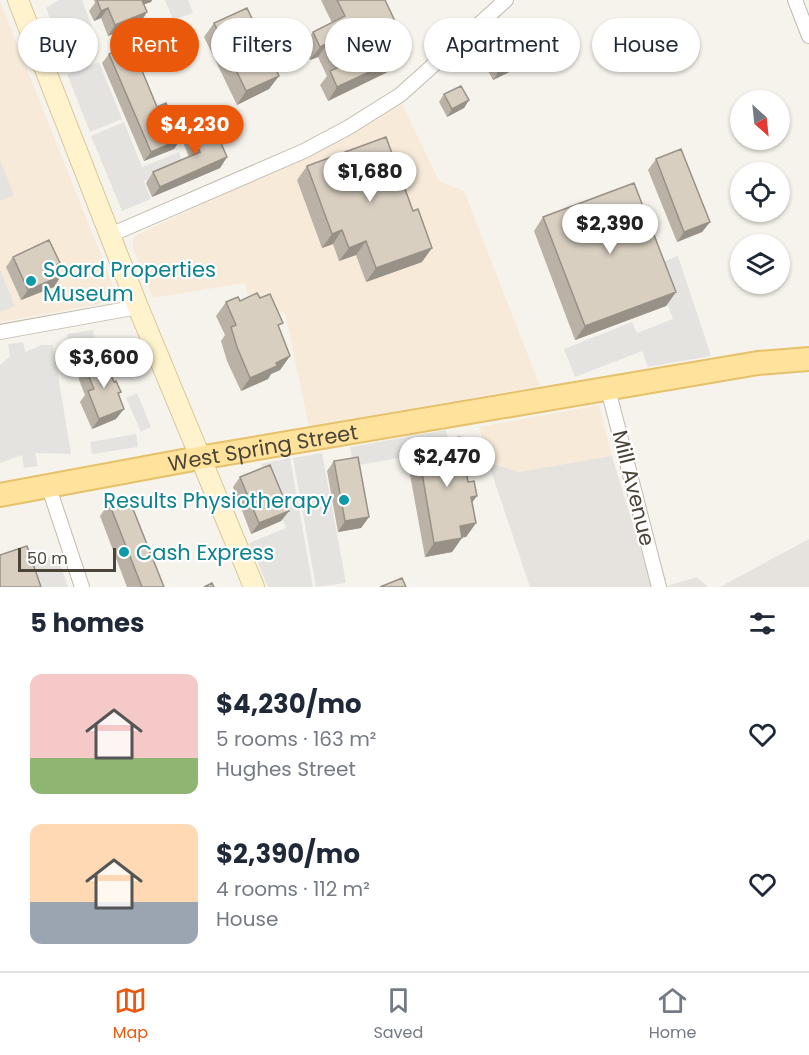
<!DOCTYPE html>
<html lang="en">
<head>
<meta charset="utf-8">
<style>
  body { margin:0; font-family:Poppins,sans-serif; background:#f6f6f7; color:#1f2937; height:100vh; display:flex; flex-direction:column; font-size:22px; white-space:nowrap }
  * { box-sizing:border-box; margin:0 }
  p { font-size:20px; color:#747a83 }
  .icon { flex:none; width:33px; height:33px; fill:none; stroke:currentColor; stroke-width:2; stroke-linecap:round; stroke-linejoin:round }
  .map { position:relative; height:587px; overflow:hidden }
  .sheet { display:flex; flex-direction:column; background:#fff; flex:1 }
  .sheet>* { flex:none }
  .top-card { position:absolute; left:18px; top:18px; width:774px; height:54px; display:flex; gap:12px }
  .needle { width:39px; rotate:153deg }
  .controls { position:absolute; left:730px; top:90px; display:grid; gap:12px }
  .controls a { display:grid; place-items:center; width:60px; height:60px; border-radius:50%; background:#fff; box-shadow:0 2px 4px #0004; font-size:30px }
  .scale { position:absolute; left:18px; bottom:15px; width:98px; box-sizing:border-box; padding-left:6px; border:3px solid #4b4439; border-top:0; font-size:16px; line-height:21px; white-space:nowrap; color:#4b4439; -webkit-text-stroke:4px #fff; paint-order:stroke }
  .price { position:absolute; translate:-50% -51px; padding:0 14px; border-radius:21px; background:#fff; color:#222; font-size:20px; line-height:39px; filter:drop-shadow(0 2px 3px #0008) }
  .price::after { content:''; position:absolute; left:50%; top:36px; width:18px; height:14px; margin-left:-9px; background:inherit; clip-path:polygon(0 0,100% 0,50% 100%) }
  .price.current { background:#ea580c; color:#fff }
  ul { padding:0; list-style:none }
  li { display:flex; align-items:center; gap:18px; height:150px; padding:0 30px }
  li span { display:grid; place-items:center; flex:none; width:168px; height:120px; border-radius:12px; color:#555 }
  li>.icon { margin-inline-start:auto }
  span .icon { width:72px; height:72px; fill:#fffc; stroke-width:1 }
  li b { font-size:26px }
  h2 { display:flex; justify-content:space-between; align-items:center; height:72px; padding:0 30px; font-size:26px }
  .pill { padding:0 21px; border-radius:27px; background:#fff; box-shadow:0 2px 4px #0004; font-size:21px; line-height:54px }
  .pill.current { background:#ea580c; color:#fff }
  .tabs { display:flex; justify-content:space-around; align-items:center; height:84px; border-top:2px solid #e0e1e3; background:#fff; font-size:16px; color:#747a83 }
  .tabs a { display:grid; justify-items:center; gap:3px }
  .tabs .current { color:#ea580c }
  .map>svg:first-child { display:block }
</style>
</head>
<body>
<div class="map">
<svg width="809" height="587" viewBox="0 0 809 587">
  <rect width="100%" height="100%" fill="#f6f3ec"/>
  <path fill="#f7ead8" d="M0,1L114,288L109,300L95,305L0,322Z
    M402,104L439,181L464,191L540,386L309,426L285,313L250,299L244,283L153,298L133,248V239L138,234L343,139Z
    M599,405L612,456L518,472L488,462L479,427Z"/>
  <path fill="#e6e2dd" d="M612,456L652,587H530L488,462L518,472Z
    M809,539V587H720Z
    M697,577L708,587H664Z"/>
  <path fill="#e5e3e0" d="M59,0H82L98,42L74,52L72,49L63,52L46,8Z
    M165,0H188L193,13L173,20Z
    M99,62L122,119L90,132L67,74Z
    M124,122L142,167L179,152L184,165L144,181L151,199L122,211L91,136Z
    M0,160L14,195L0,201Z
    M678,256L711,356L648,367L642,351L575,377L564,349L632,322L637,333L673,319L653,266Z
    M0,270L15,306L0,312Z
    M93,330L95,342L70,347L67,334Z
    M113,339L128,370L118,375L103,343Z
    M23,342L25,352L42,345H53L71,454L35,453L38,466L24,468L22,455L0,463V365L10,356L8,344Z
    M137,393L151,427L141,432L126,398Z
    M446,430L450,449L353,466L350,447Z
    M136,434L138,447L92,454L90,442Z
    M322,453L346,583L316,587L293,458Z
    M290,458L313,587H268L249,543L286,528L261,464Z
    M57,554L68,587H28L21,567Z"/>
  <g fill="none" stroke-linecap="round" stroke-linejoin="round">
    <defs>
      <path id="minor" d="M795,0L809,36
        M110,235L304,151L349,127L400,95L506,0
        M0,332L138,307
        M608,389L659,587
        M48,485L82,587"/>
      <path id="secondary" d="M18,0L138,307L254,587"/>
      <g id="primary">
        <path id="s1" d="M0,495L199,458L758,363L809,359"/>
      </g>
    </defs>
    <use href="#minor" stroke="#c2bbae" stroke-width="16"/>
    <use href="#secondary" stroke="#d6c79b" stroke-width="22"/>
    <use href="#primary" stroke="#e6c16a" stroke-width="26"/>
    <use href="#minor" stroke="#fff" stroke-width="14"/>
    <use href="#secondary" stroke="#fff3cd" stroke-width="20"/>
    <use href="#primary" stroke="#ffe39c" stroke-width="22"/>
  </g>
  <path fill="#bab2a6" d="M94,0H152L151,2L144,4L147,12L140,23L108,36L101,18L94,21L89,11L95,3Z
    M321,0H385L400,66L328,101L320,85L327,76L318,57L310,60L303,45L313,32L332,23Z
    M214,23L279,76L269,89L237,105L204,37Z
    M493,48L523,60L518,68L493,80L486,67L490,60L488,56Z
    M109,54L144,65L141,67L157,107L181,139L174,149L144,161L102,63Z
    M444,94L469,100L464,108L447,117L439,102Z
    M190,131L227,157L220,168L152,197L146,183L153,172L189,157L183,142Z
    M656,159L710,222L702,232L677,242L648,170Z
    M307,166L422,262L366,282L356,255L339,261L333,244L322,248L297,180Z
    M543,217L676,292L666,306L575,340L534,231Z
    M13,257L57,268L61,276L54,287L21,300L6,267Z
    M260,298L279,328L290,356L280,370L271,374L268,379L241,391L227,361L221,341L225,335L216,316L226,302Z
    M88,363L114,382L121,392L118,395L116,419L92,429L80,402L85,395L79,380L80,373Z
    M417,444L468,482L477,496L472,502L476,523L466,537H462L452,552L425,557L407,458Z
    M334,461L369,517L361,528L338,532L327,471Z
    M240,477L289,511L281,521L251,534L233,487Z
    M109,503L164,587H127L100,516Z"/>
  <path fill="#979187" d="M140,0H152L151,2L134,8Z
    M108,8L101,18L94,21L101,11Z
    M147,12L140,23L108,36L115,25Z
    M328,43L318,57L310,60L320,47Z
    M410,53L400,66L328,101L337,87Z
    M151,56L144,65L131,71L138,61Z
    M523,60L518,68L493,80L498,73Z
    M279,76L269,89L237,105L246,91Z
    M469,100L464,108L447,117L452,109Z
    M181,139L174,149L144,161L151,152Z
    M227,157L220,168L152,197L160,187Z
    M710,222L702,232L677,242L684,232Z
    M342,230L333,244L322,248L332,234Z
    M366,241L356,255L339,261L349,248Z
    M432,248L422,262L366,282L376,268Z
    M61,276L54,287L21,300L28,290Z
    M676,292L666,306L575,340L585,326Z
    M290,356L280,370L271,374L268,379L241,391L250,378L276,363Z
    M124,409L116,419L92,429L99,419Z
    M477,496L467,509L471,497Z
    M289,511L281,521L251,534L259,523Z
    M369,517L361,528L338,532L345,521Z
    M476,523L466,537L450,539L460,526Z
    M462,538L452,552L425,557L434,543Z"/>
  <path fill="#d8cfc1" stroke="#979187" stroke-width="1.5" d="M97,0H142L147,12L115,25L108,8L101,11Z
    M337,0H385L410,53L337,87L330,71L339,67L328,43L320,47L313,32L345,16Z
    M247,8L279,76L246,91L214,23Z
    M143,37L151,56L138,61L157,107L166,103L181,139L151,152L109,54Z
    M504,42L512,49L516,47L523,60L498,73L491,59L497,56L493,48Z
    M461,86L469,100L452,109L444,94Z
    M212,122L227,157L160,187L153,172L200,152L190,131Z
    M386,137L413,211L418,209L432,248L376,268L366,241L349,248L342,230L332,234L307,166Z
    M681,149L710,222L684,232L656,159Z
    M634,183L676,292L585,326L543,217Z
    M49,240L60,263L56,265L61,276L28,290L13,257Z
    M257,293L260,298L270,294L283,323L278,325L290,356L276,363L277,366L250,378L237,347L231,327L236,325L226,302L238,297L240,301Z
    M103,357L114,382L116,381L121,392L118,393L124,409L99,419L88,391L94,389L86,369L88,363Z
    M460,437L468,482L474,481L477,496L471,497L476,523L460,526L462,538L434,543L417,444Z
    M358,457L369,517L345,521L334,461Z
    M270,465L289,511L259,523L240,477Z
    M123,497L124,501L129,499L164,587H142L109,503Z
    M27,546L41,587H0V555Z
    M402,578L406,587H380Z
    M212,583L214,587H204Z"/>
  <g fill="#0f9aa8" stroke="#fff" stroke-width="2">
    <circle cx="31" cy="281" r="6"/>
    <circle cx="344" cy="500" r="6"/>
    <circle cx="124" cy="552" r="6"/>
  </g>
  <g text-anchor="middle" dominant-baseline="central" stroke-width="4.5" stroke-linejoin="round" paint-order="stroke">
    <g font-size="21" fill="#0d838f" stroke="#fff" text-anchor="start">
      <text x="43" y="269">Soard Properties<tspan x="43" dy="24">Museum</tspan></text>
      <text x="332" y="500" text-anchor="end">Results Physiotherapy</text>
      <text x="136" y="552">Cash Express</text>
    </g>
    <g font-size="21" fill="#4b4439" stroke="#fff">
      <text stroke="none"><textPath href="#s1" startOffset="267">West Spring Street</textPath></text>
      <text transform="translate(634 488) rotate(76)">Mill Avenue</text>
    </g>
  </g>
</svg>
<div class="controls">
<a><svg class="needle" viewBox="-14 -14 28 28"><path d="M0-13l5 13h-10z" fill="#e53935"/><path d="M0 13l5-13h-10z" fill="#747a83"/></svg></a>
<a><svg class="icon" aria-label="locate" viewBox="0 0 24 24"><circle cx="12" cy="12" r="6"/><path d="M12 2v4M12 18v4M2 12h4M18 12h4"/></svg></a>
<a><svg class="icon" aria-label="layers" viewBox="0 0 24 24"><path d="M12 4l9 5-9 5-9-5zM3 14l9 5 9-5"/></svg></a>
</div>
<div class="scale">50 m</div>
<b class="price current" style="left:195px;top:156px">$4,230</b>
<b class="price" style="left:370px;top:203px">$1,680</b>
<b class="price" style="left:610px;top:255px">$2,390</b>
<b class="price" style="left:104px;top:389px">$3,600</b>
<b class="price" style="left:447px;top:488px">$2,470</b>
<div class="top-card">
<a class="pill">Buy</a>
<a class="pill current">Rent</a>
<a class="pill">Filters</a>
<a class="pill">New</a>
<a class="pill">Apartment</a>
<a class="pill">House</a>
</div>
</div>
<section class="sheet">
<h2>5 homes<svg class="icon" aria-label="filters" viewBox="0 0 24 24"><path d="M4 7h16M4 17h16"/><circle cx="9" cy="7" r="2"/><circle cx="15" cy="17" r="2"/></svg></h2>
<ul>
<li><span style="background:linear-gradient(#f6c9c9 70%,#8fb573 0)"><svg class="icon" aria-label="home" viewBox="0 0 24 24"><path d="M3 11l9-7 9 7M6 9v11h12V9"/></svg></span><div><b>$4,230/mo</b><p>5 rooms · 163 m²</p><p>Hughes Street</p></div><svg class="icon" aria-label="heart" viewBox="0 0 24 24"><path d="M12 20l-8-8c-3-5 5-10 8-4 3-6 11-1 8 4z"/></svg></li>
<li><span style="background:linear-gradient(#ffd9b3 65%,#9aa5b1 0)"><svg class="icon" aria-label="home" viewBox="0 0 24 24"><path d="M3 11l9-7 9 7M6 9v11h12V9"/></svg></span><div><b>$2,390/mo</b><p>4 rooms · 112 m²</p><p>House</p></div><svg class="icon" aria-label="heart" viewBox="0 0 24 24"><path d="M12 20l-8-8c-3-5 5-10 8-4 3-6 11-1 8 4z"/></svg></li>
</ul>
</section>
<nav class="tabs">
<a class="current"><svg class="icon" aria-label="map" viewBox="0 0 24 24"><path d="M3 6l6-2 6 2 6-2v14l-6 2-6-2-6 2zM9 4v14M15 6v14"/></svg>Map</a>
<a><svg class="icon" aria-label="saved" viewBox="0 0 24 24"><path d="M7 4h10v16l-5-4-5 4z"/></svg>Saved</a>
<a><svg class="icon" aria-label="home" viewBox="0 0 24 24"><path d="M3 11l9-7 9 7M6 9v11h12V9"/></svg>Home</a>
</nav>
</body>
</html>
